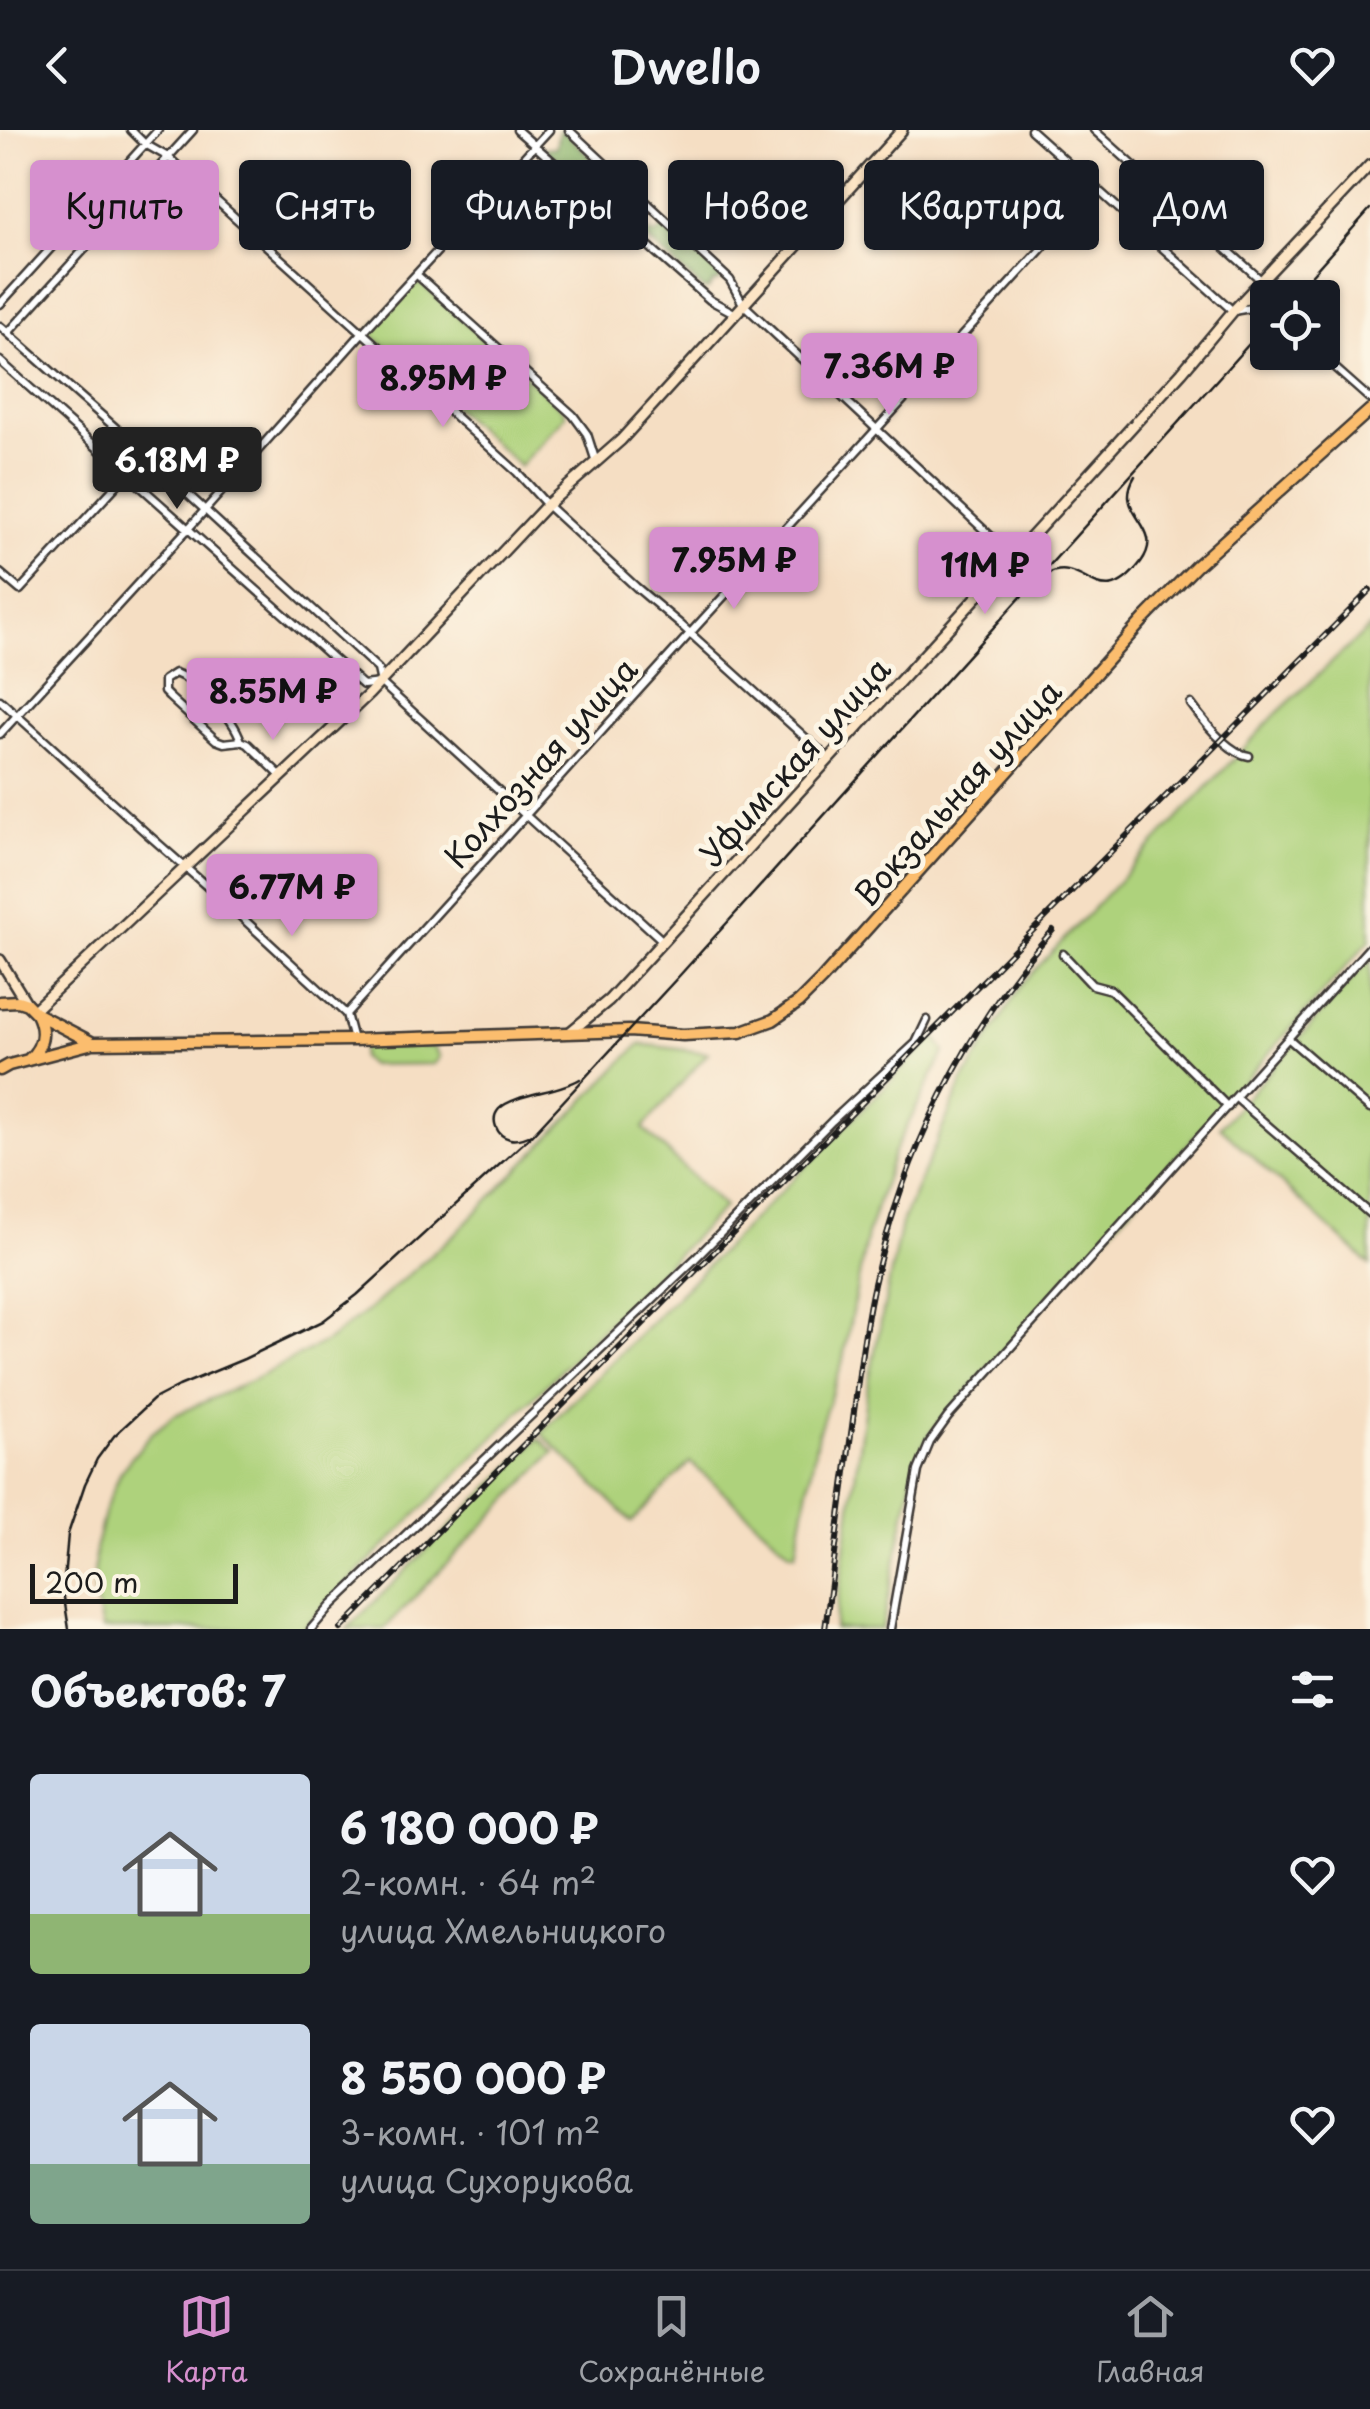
<!DOCTYPE html>
<html lang="ru">
<head>
<meta charset="utf-8">
<style>
  body { margin:0; font-family:"Playpen Sans",sans-serif; background:#242831; color:#f1f3f6; height:100vh; display:flex; flex-direction:column; font-size:38px; white-space:nowrap }
  * { box-sizing:border-box; margin:0 }
  p { font-size:32px; color:#9ea1a6 }
  .icon { flex:none; width:55px; height:55px; fill:none; stroke:currentColor; stroke-width:2; stroke-linecap:round; stroke-linejoin:round }
  .map { position:relative; height:1499px; overflow:hidden }
  .details { display:flex; flex-direction:column; background:#171b24; flex:1 }
  .details>* { flex:none }
  .guide { position:absolute; left:30px; top:30px; width:1310px; height:90px; display:flex; gap:20px }
  .tools { position:absolute; left:1250px; top:150px; display:grid; gap:20px }
  .tools a { display:grid; place-items:center; width:90px; height:90px; border-radius:10px; background:#171b24; box-shadow:0 2px 8px #0004; font-size:50px }
  .scale { position:absolute; left:30px; bottom:25px; width:208px; box-sizing:border-box; padding-left:10px; border:5px solid #1c1c1c; border-top:0; font-size:28px; line-height:35px; white-space:nowrap; color:#1c1c1c; -webkit-text-stroke:8px #fcf5e5; paint-order:stroke }
  .price { position:absolute; translate:-50% -85px; padding:0 22px; border-radius:10px; background:#d690ce; color:#111; font-size:32px; line-height:65px; filter:drop-shadow(0 2px 5px #0008) }
  .price::after { content:''; position:absolute; left:50%; top:60px; width:30px; height:22px; margin-left:-15px; background:inherit; clip-path:polygon(0 0,100% 0,50% 100%) }
  .price.active { background:#222; color:#fff }
  ul { padding:0; list-style:none }
  li { display:flex; align-items:center; gap:30px; height:250px; padding:0 30px }
  li span { display:grid; place-items:center; flex:none; width:280px; height:200px; border-radius:10px; color:#555 }
  li>.icon { margin-inline-start:auto }
  span .icon { width:120px; height:120px; fill:#fffc; stroke-width:1 }
  li b { font-size:42px }
  h2 { display:flex; justify-content:space-between; align-items:center; height:120px; padding:0 30px; font-size:42px }
  .pill { padding:0 35px; border-radius:10px; background:#171b24; box-shadow:0 2px 8px #0004; font-size:35px; line-height:90px }
  .pill.active { background:#d690ce; color:#111 }
  header { display:flex; justify-content:space-between; align-items:center; height:130px; padding:0 30px; background:#171b24; font-size:45px; font-weight:600 }
  .tabs { display:flex; justify-content:space-around; align-items:center; height:140px; border-top:2px solid #363941; background:#171b24; font-size:28px; color:#9ea1a6 }
  .tabs a { display:grid; justify-items:center; gap:5px }
  .tabs .active { color:#d690ce }
  .map>svg:first-child { display:block }
</style>
</head>
<body>
<header><svg class="icon" aria-label="back" viewBox="0 0 24 24"><path d="M15 5l-7 7 7 7"/></svg>Dwello<svg class="icon" aria-label="heart" viewBox="0 0 24 24"><path d="M12 20l-8-8c-3-5 5-10 8-4 3-6 11-1 8 4z"/></svg></header>
<div class="map">
<svg width="1370" height="1499" viewBox="0 0 1370 1499">
  <rect width="100%" height="100%" fill="#fcf5e5"/>
  <filter id="ink" filterUnits="userSpaceOnUse"><feTurbulence type="fractalNoise" baseFrequency=".01" numOctaves="2"/><feDisplacementMap in="SourceGraphic" scale="20" xChannelSelector="R" yChannelSelector="G"/><feConvolveMatrix kernelMatrix="1 2 1 2 8 2 1 2 1" color-interpolation-filters="sRGB"/></filter>
  <filter id="wash" filterUnits="userSpaceOnUse"><feTurbulence type="fractalNoise" baseFrequency=".0048" numOctaves="4" result="noise"/><feDisplacementMap in="SourceGraphic" scale="40" xChannelSelector="R" yChannelSelector="G"/><feGaussianBlur stdDeviation="2.25" result="paint"/><feColorMatrix in="noise" values="0 0 0 0 0 0 0 0 0 0 0 0 0 0 0 0 0 1.4 0 .05"/><feComposite in="paint" operator="in"/></filter>
  <g filter="url(#wash)">
    <rect width="100%" height="100%" fill="#f5dec3"/>
    <path fill="#aed27b" stroke="#65774c" stroke-width="2.5" d="M418,154L423,155L565,281V286L520,336L373,206L371,198L413,155Z
      M1370,497V810L932,1301L919,1323L913,1344L882,1499H834L867,1260L901,1094L963,951L1022,854L1277,583Z
      M1370,829V1135L1220,997Z
      M935,906L945,921L893,1024L867,1105L842,1234L818,1303L796,1423L790,1422L690,1332L632,1392L541,1303Z
      M640,914L708,923L643,998L724,1077L302,1499H102L94,1462L95,1420L105,1380L121,1341L151,1304L175,1285L253,1250L327,1211L367,1181L457,1102Z
      M363,917H433L440,927L434,934L370,935L361,928Z
      M539,1308L554,1322L384,1499H347Z"/>
    <path fill="#8ab46b" stroke="#536844" stroke-width="2.5" d="M559,1L566,3L621,57L625,65L621,76L626,88L624,91L606,76L572,41L544,20L543,18L556,17Z
      M664,97L670,98L721,146L720,151L714,152L708,160L703,159L643,106L647,102L656,104Z"/>
  </g>
  <g filter="url(#ink)">
    <g fill="none" stroke-linecap="round" stroke-linejoin="round">
      <defs>
        <path id="street" d="M131,0L145,14L168,27L517,342L547,375L636,457L681,495L829,629
          M517,0L710,170L734,183
          M569,0L730,150L743,174L1013,427
          M1031,0L1233,181L1256,177L1268,181
          M1094,0L1262,151L1268,172
          M417,145L573,285L587,304L596,332
          M0,174L158,0
          M0,196L118,300L378,539L381,553L663,811
          M8,203L193,0
          M1317,222L1370,269
          M0,231L363,555L380,553
          M0,443L20,460L126,345
          M0,570L144,701L236,782L346,884L353,910
          M1191,574C1204,592 1228,623 1249,626
          M0,604L197,389L363,202L549,0
          M241,611L224,613L216,610L169,567L164,562V550L175,543C199,552 233,586 241,611L248,614L282,647
          M1063,824L1092,855L1111,860L1228,977
          M346,884L694,499L1096,59
          M1289,909L1370,979
          M1236,968L1370,1084
          M311,1499L331,1476L695,1129L832,991L916,913L927,890
          M890,1499L918,1341L930,1312L948,1287L1370,817"/>
        <path id="secondary" d="M0,830L27,874
          M34,880L369,564L547,375L621,310L902,0
          M569,903L609,870L663,811L1182,242L1233,181L1370,35"/>
        <path id="primary" d="M0,872L18,871L27,874L37,884L93,913
          M28,930C43,917 46,902 37,884
          M0,940L9,935L93,913L353,910L629,901L683,905L740,902L773,890L799,872L822,849L1145,488L1196,436L1370,280"/>
      </defs>
      <use href="#street" stroke="#3d3935" stroke-width="11"/>
      <use href="#secondary" stroke="#3d3935" stroke-width="14"/>
      <use href="#primary" stroke="#3d3935" stroke-width="15"/>
      <use href="#street" stroke="#fff" stroke-width="6"/>
      <use href="#secondary" stroke="#fde5c5" stroke-width="9"/>
      <use href="#primary" stroke="#fbbd6e" stroke-width="10"/>
      <path stroke="#1c1c1c" stroke-width="2.5" d="M1291,168L1370,79
        M1046,445C1085,423 1098,489 1141,432C1168,395 1111,386 1135,346
        M532,1004C526,1007 517,1011 510,1009C496,1006 490,989 499,979C513,964 559,962 580,949
        M69,1499L63,1461L68,1404L85,1354L97,1329L114,1306L154,1269L179,1256L244,1229L323,1191L357,1165L532,1005L680,845L1268,193"/>
      <defs>
        <path id="rail" d="M341,1499L1370,460
          M825,1499C834,1429 844,1359 853,1289C859,1244 864,1198 874,1154C904,1023 963,901 1053,800"/>
      </defs>
      <use href="#rail" stroke="#1c1c1c" stroke-width="6"/>
      <use href="#rail" stroke="#fcf5e5" stroke-width="2.5" stroke-dasharray="8" stroke-linecap="butt"/>
    </g>
  </g>
  <g text-anchor="middle" dominant-baseline="central" stroke-width="10" stroke-linejoin="round" paint-order="stroke">
    <g font-size="32" fill="#1c1c1c" stroke="#fcf5e5">
      <text transform="translate(794 631) rotate(-48)">Уфимская улица</text>
      <text transform="translate(540 632) rotate(-48)">Колхозная улица</text>
      <text transform="translate(957 662) rotate(-48)">Вокзальная улица</text>
    </g>
  </g>
</svg>
<div class="tools">
<a><svg class="icon" aria-label="locate" viewBox="0 0 24 24"><circle cx="12" cy="12" r="6"/><path d="M12 2v4M12 18v4M2 12h4M18 12h4"/></svg></a>
</div>
<div class="scale">200 m</div>
<b class="price" style="left:889px;top:288px">7.36M ₽</b>
<b class="price" style="left:443px;top:300px">8.95M ₽</b>
<b class="price active" style="left:177px;top:382px">6.18M ₽</b>
<b class="price" style="left:734px;top:482px">7.95M ₽</b>
<b class="price" style="left:985px;top:487px">11M ₽</b>
<b class="price" style="left:273px;top:613px">8.55M ₽</b>
<b class="price" style="left:292px;top:809px">6.77M ₽</b>
<div class="guide">
<a class="pill active">Купить</a>
<a class="pill">Снять</a>
<a class="pill">Фильтры</a>
<a class="pill">Новое</a>
<a class="pill">Квартира</a>
<a class="pill">Дом</a>
</div>
</div>
<section class="details">
<h2>Объектов: 7<svg class="icon" aria-label="filters" viewBox="0 0 24 24"><path d="M4 7h16M4 17h16"/><circle cx="9" cy="7" r="2"/><circle cx="15" cy="17" r="2"/></svg></h2>
<ul>
<li><span style="background:linear-gradient(#c9d6e8 70%,#8fb573 0)"><svg class="icon" aria-label="home" viewBox="0 0 24 24"><path d="M3 11l9-7 9 7M6 9v11h12V9"/></svg></span><div><b>6 180 000 ₽</b><p>2-комн. · 64 m²</p><p>улица Хмельницкого</p></div><svg class="icon" aria-label="heart" viewBox="0 0 24 24"><path d="M12 20l-8-8c-3-5 5-10 8-4 3-6 11-1 8 4z"/></svg></li>
<li><span style="background:linear-gradient(#c9d6e8 70%,#7fa58c 0)"><svg class="icon" aria-label="home" viewBox="0 0 24 24"><path d="M3 11l9-7 9 7M6 9v11h12V9"/></svg></span><div><b>8 550 000 ₽</b><p>3-комн. · 101 m²</p><p>улица Сухорукова</p></div><svg class="icon" aria-label="heart" viewBox="0 0 24 24"><path d="M12 20l-8-8c-3-5 5-10 8-4 3-6 11-1 8 4z"/></svg></li>
</ul>
</section>
<nav class="tabs">
<a class="active"><svg class="icon" aria-label="map" viewBox="0 0 24 24"><path d="M3 6l6-2 6 2 6-2v14l-6 2-6-2-6 2zM9 4v14M15 6v14"/></svg>Карта</a>
<a><svg class="icon" aria-label="saved" viewBox="0 0 24 24"><path d="M7 4h10v16l-5-4-5 4z"/></svg>Сохранённые</a>
<a><svg class="icon" aria-label="home" viewBox="0 0 24 24"><path d="M3 11l9-7 9 7M6 9v11h12V9"/></svg>Главная</a>
</nav>
</body>
</html>
